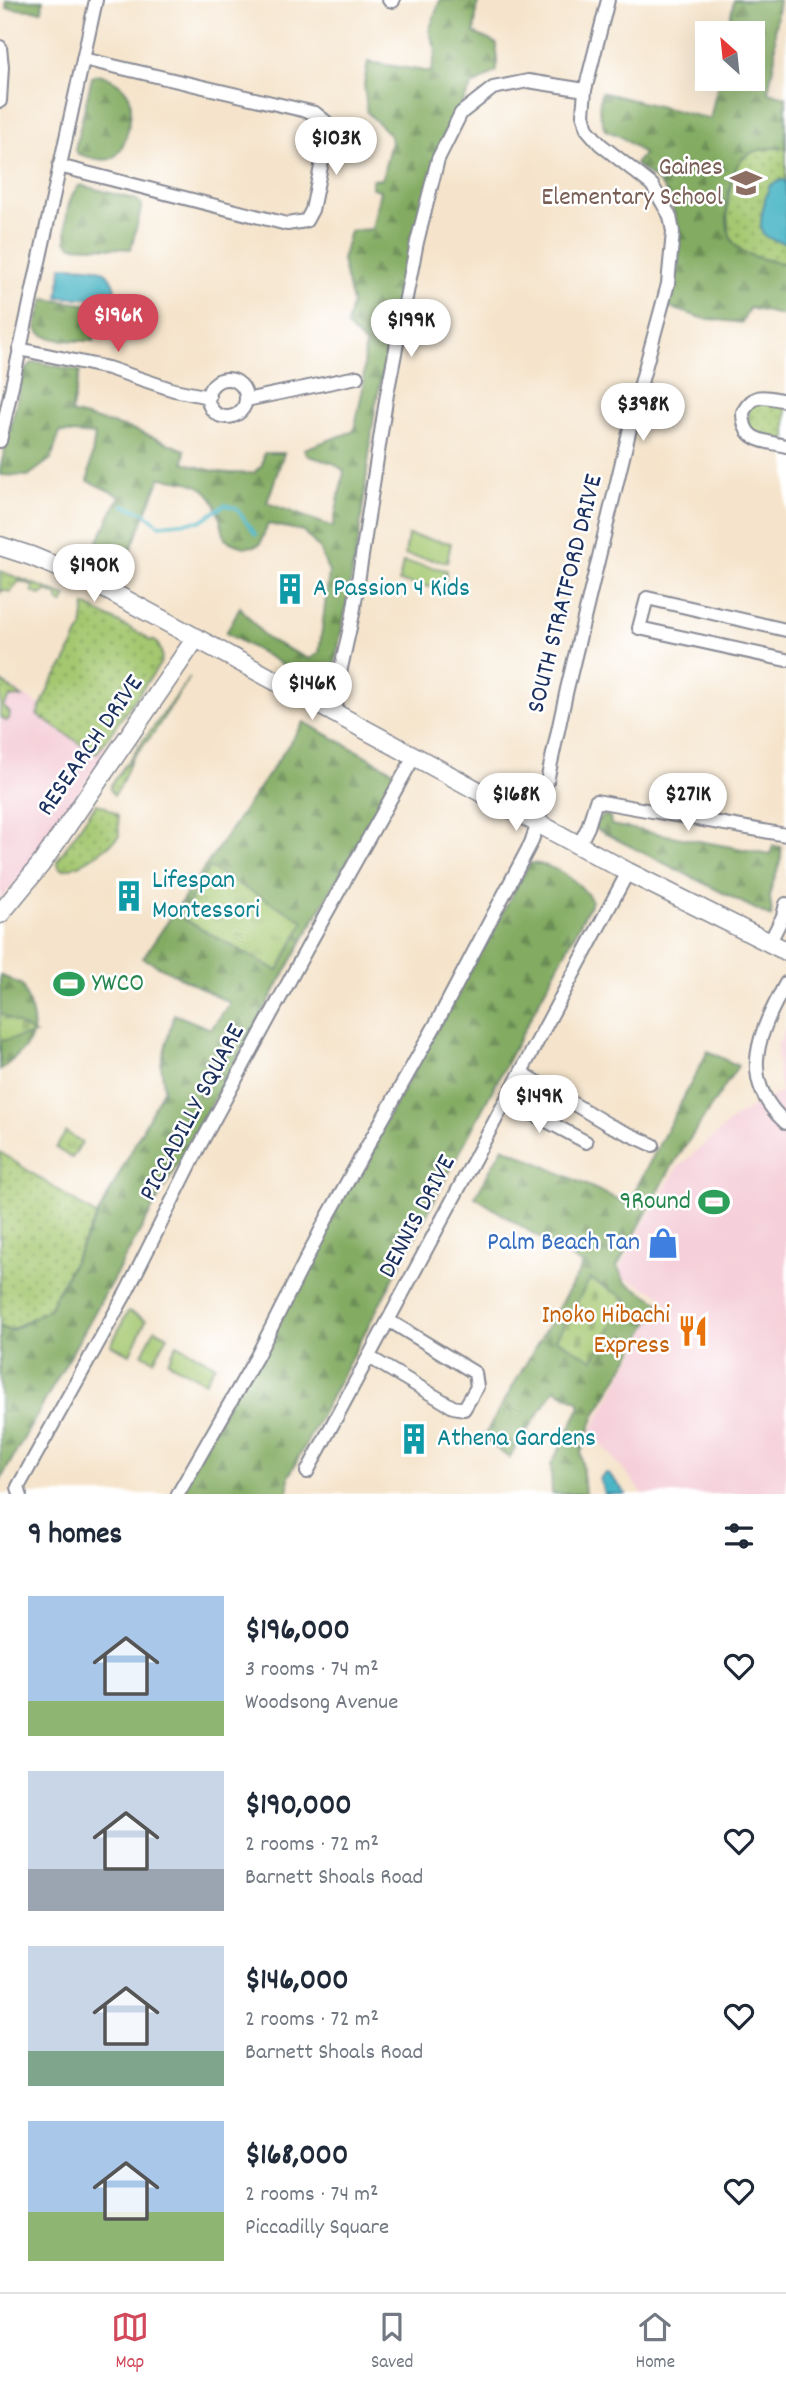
<!DOCTYPE html>
<html lang="en">
<head>
<meta charset="utf-8">
<style>
  body { margin:0; font-family:Dekko,sans-serif; background:#f6f6f7; color:#1f2937; height:100vh; display:flex; flex-direction:column; font-size:26px; white-space:nowrap }
  * { box-sizing:border-box; margin:0 }
  p { font-size:23px; color:#747a83 }
  .icon { flex:none; width:38px; height:38px; fill:none; stroke:currentColor; stroke-width:2; stroke-linecap:round; stroke-linejoin:round }
  .map { position:relative; height:1494px; overflow:hidden }
  .panel { display:flex; flex-direction:column; background:#fff; flex:1 }
  .panel>* { flex:none }
  .needle { width:46px; rotate:333deg }
  .tools { position:absolute; left:695px; top:21px; display:grid; gap:14px }
  .tools a { display:grid; place-items:center; width:70px; height:70px; border-radius:0px; background:#fff; box-shadow:0 7px 28px #0002; font-size:35px }
  .price { position:absolute; translate:-50% -60px; padding:0 16px; border-radius:24px; background:#fff; color:#222; font-size:23px; line-height:46px; filter:drop-shadow(0 2px 4px #0008) }
  .price::after { content:''; position:absolute; left:50%; top:42px; width:21px; height:16px; margin-left:-10px; background:inherit; clip-path:polygon(0 0,100% 0,50% 100%) }
  .price.selected { background:#d1495b; color:#fff }
  ul { padding:0; list-style:none }
  li { display:flex; align-items:center; gap:21px; height:175px; padding:0 28px }
  li span { display:grid; place-items:center; flex:none; width:196px; height:140px; border-radius:0px; color:#555 }
  li>.icon { margin-inline-start:auto }
  span .icon { width:84px; height:84px; fill:#fffc; stroke-width:1 }
  li b { font-size:30px }
  h2 { display:flex; justify-content:space-between; align-items:center; height:84px; padding:0 28px; font-size:30px }
  .menu { display:flex; justify-content:space-around; align-items:center; height:98px; border-top:2px solid #e0e1e3; background:#fff; font-size:19px; color:#747a83 }
  .menu a { display:grid; justify-items:center; gap:4px }
  .menu .selected { color:#d1495b }
  .map>svg:first-child { display:block }
</style>
</head>
<body>
<div class="map">
<svg width="786" height="1494" viewBox="0 0 786 1494">
  <defs>
    <pattern id="grass-dots" width="8" height="8" patternUnits="userSpaceOnUse" patternTransform="scale(1.75)"><rect width="8" height="8" fill="#a4c770"/><path d="M2 2h.1M6 6h.1" fill="none" stroke="#85a25f" stroke-width="1.8" stroke-linecap="round"/></pattern>
    <pattern id="forest-firs" width="22" height="20" patternUnits="userSpaceOnUse" patternTransform="scale(1.75)"><rect width="22" height="20" fill="#83ac62"/><path d="M5 1l3.5 6h-7zM16 11l3.5 6h-7z" fill="#6a8c54"/></pattern>
    <pattern id="cemetery-stones" width="16" height="16" patternUnits="userSpaceOnUse" patternTransform="scale(1.75)"><rect width="16" height="16" fill="#a4c770"/><path d="M2 7V4a2 2 0 0 1 4 0v3zM10 15v-3a2 2 0 0 1 4 0v3z" fill="#85a25f"/></pattern>
    <pattern id="park-tufts" width="24" height="20" patternUnits="userSpaceOnUse" patternTransform="scale(1.75)"><rect width="24" height="20" fill="#a4c770"/><path d="M3 7l-1-3M5 7V3M7 7l1-3M15 17l-1-3M17 17v-4M19 17l1-3" fill="none" stroke="#85a25f"/></pattern>
  </defs>
  <rect width="100%" height="100%" fill="#fff"/>
  <filter id="ink" filterUnits="userSpaceOnUse"><feTurbulence type="fractalNoise" baseFrequency=".0143" numOctaves="2"/><feDisplacementMap in="SourceGraphic" scale="14" xChannelSelector="R" yChannelSelector="G"/><feConvolveMatrix kernelMatrix="1 2 1 2 8 2 1 2 1" color-interpolation-filters="sRGB"/></filter>
  <filter id="wash" filterUnits="userSpaceOnUse"><feTurbulence type="fractalNoise" baseFrequency=".00686" numOctaves="4" result="noise"/><feDisplacementMap in="SourceGraphic" scale="28" xChannelSelector="R" yChannelSelector="G"/><feGaussianBlur stdDeviation="1.57" result="paint"/><feColorMatrix in="noise" values="0 0 0 0 0 0 0 0 0 0 0 0 0 0 0 0 0 1.4 0 .05"/><feComposite in="paint" operator="in"/></filter>
  <g filter="url(#wash)">
    <rect width="100%" height="100%" fill="#f5e4cb"/>
    <path fill="#f5cfd9" d="M6,684L109,748L34,859L0,901V689Z
      M786,1027V1494H643L591,1431L652,1321L668,1306L661,1295L623,1277L621,1268L636,1237L677,1168L738,1115L782,1091L778,1078L777,1046Z"/>
    <path fill="url(#grass-dots)" stroke="#607b67" stroke-width="2" d="M778,147L786,148V264C768,260 743,258 732,241C722,225 729,171 742,158C752,149 766,149 778,147Z
      M755,402L786,405V440L753,432L748,426L749,407Z
      M0,571L66,596L62,604L58,601V596L47,591L40,595L32,591L33,585L19,581L11,592L2,590L0,593Z
      M85,605L143,635L150,641L154,640C161,647 164,655 160,664L96,754L37,715L51,683L65,663L78,634L82,629Z
      M190,677L153,734L132,758L119,789L114,795L110,789L111,785C137,748 164,714 190,677Z
      M0,681L23,697H10L3,706L10,713L9,719L6,721L0,717Z
      M96,804L104,806L118,815L119,836C110,846 73,873 60,869L57,861Z
      M0,1152L97,1216L49,1309L9,1331L0,1326Z"/>
    <path fill="url(#forest-firs)" stroke="#4f6e60" stroke-width="2" d="M6,0H43L42,11L6,8Z
      M440,0H478L474,33L497,44V71L472,86L445,133L400,289L375,408L359,537L330,691L226,633L240,607L267,639L309,659L319,653L329,573L319,548L303,531L268,524L260,544C247,550 238,546 225,539C214,491 211,483 160,478L122,571L91,555L120,496L88,481L95,435L60,432L51,459L28,476L0,475V469L24,372L32,363L37,362L80,371L71,413L135,430L185,450L184,462C208,472 228,474 254,473L262,465L264,453H284L267,503L333,527L344,471L333,463L308,456L304,449L354,431L363,388L365,344L347,326L352,303L342,260L350,231L372,229L380,190L372,188V179H382L391,141L389,134L367,112L364,84L368,62L431,72L436,50L429,31Z
      M734,0H779L775,28V57L768,92L786,97V148C772,147 756,148 744,157C728,170 720,229 735,245C748,258 768,260 786,264V316L749,308L742,323L702,318L666,306L678,264L680,233L669,196L658,182L635,164L644,154L620,136L605,130L599,110L601,92L710,119L719,79H752V33H727Z
      M99,74C110,77 124,85 129,96C135,109 126,154 110,159C100,162 87,156 78,154L75,149L92,77Z
      M80,185L137,200L142,205L131,249L72,246L66,241C66,221 65,199 80,185Z
      M44,299L100,306L94,341C83,341 38,343 37,327C37,318 42,307 44,299Z
      M304,722L399,774L358,842L0,1481V1326L10,1331L49,1309L164,1088L161,1064L174,1014L211,1029L230,1003L143,958Z
      M606,815L610,817L611,825L770,854L773,846L781,847C783,863 773,878 770,893C769,901 773,909 771,917L594,828L598,820Z
      M530,863C554,864 579,880 592,901L289,1476L288,1494H177Z
      M0,975L22,985C40,1031 40,1039 0,1070Z
      M708,1051L738,1066L672,1166L617,1267L625,1282L661,1303L595,1415L581,1453L585,1494H552L551,1465L580,1408L578,1401L555,1389L509,1458L483,1438L583,1265L475,1197L503,1147L628,1204Z"/>
    <path fill="url(#cemetery-stones)" stroke="#607b67" stroke-width="2" d="M0,1013L35,1034L0,1041Z
      M590,1279L627,1299L593,1360L556,1339Z"/>
    <path fill="url(#park-tufts)" stroke="#607b67" stroke-width="2" d="M209,868L304,921L278,971L180,917Z
      M66,1132L82,1142L72,1158L56,1148Z"/>
    <path fill="#a4c770" stroke="#607b67" stroke-width="2" d="M408,535L451,543L447,562L405,555Z
      M403,562L447,570L443,589L399,582Z
      M128,1311L146,1320L130,1354L111,1345Z
      M155,1329L168,1336L154,1360L142,1354Z
      M177,1344L215,1365L205,1382L168,1362Z"/>
    <path fill="#49b5c5" stroke="#327292" stroke-width="2" d="M782,180L786,181V243C780,241 769,240 764,235C756,228 766,195 770,185Z
      M62,266C86,268 108,261 115,289L104,299L58,297Z
      M605,1473L609,1474L626,1494H604L600,1479Z"/>
    <g fill="none" stroke-linecap="round" stroke-linejoin="round">
      <path stroke="#49b5c5" stroke-width="3.5" d="M123,505L145,513L159,525L200,521L225,505L236,508L256,535"/>
    </g>
  </g>
  <g filter="url(#ink)">
    <g fill="none" stroke-linecap="round" stroke-linejoin="round">
      <defs>
        <path id="street" d="M389,0L393,1
          M0,47L2,67L0,101
          M59,166L287,224L306,221L312,210L329,128L325,121L315,113L83,59
          M19,349L108,368L174,390L209,397
          M208 398a19 19 0 1 1 38 0a19 19 0 1 1-38 0Z
          M246,400L357,377
          M786,401C765,397 755,391 743,412C743,442 762,440 786,446
          M0,441L96,0
          M786,630L647,598L639,628L786,660
          M335,713L341,668L353,614L387,394L417,242L438,159L461,113L493,88L528,81L585,90
          M579,845L588,827L596,801L786,835
          M770,942L783,916L786,904
          M786,983C760,1031 736,1079 786,1123
          M522,1073L609,1125L653,1145
          M507,1100L586,1142
          M369,1357L453,1407L464,1409L477,1387L475,1373L388,1320
          M307,1472L628,872
          M20,1494L18,1487L127,1291L199,1147L312,939L415,755
          M178,1494L257,1356L327,1218L436,1024L531,843L538,823L567,689L640,387L668,284L673,232L670,216L652,185L600,144L587,129L583,114L585,90L608,0"/>
        <path id="secondary" d="M0,546L31,556L89,580L628,872L786,951
          M0,914L41,864L196,638"/>
      </defs>
      <use href="#street" stroke="#888a94" stroke-width="16"/>
      <use href="#secondary" stroke="#888a94" stroke-width="21"/>
      <use href="#street" stroke="#fff" stroke-width="12"/>
      <use href="#secondary" stroke="#fff" stroke-width="18"/>
    </g>
  </g>
  <defs>
    <symbol id="school-bare" viewBox="-9 -9 18 18"><path d="M0-5L7-2L0 1L-7-2ZM-4 1L0 2.5L4 1V4Q0 6-4 4Z" fill="#8d6e63" stroke="#fff" stroke-width="2.5" paint-order="stroke"/></symbol>
    <symbol id="building-bare" viewBox="-9 -9 18 18"><path d="M-4-6H4V6H1V3H-1V6H-4ZM-2.5-4.3h1.7v1.8h-1.7ZM.8-4.3h1.7v1.8H.8ZM-2.5-1h1.7V.8h-1.7ZM.8-1h1.7V.8H.8Z" fill="#0f9aa8" stroke="#fff" stroke-width="2.5" paint-order="stroke"/></symbol>
    <symbol id="stadium-bare" viewBox="-9 -9 18 18"><path d="M0-5a6.5 5 0 1 0 0 10a6.5 5 0 1 0 0-10ZM-3.5-1.8h7v3.6h-7Z" fill="#2e9e5b" stroke="#fff" stroke-width="2.5" paint-order="stroke"/></symbol>
    <symbol id="shop-bare" viewBox="-9 -9 18 18"><path d="M-5-2.5h2.3a2.7 3.5 0 0 1 5.4 0H5L5.5 6h-11ZM-1.5-2.5h3a1.5 2.3 0 0 0-3 0Z" fill="#3f7fe0" stroke="#fff" stroke-width="2.5" paint-order="stroke"/></symbol>
    <symbol id="restaurant-bare" viewBox="-9 -9 18 18"><path d="M-5-6h1v4h1v-4h1v4h1v-4h1v5L-1.5 .5V6h-2V.5L-5-1ZM5-6V6H3V1.5H1.5Q1.5-4 5-6Z" fill="#e8710a" stroke="#fff" stroke-width="2.5" paint-order="stroke"/></symbol>
  </defs>
  <g fill-rule="evenodd">
    <use href="#school-bare" x="724" y="161" width="44" height="44"/>
    <use href="#building-bare" x="268" y="567" width="44" height="44"/>
    <use href="#building-bare" x="107" y="874" width="44" height="44"/>
    <use href="#stadium-bare" x="47" y="962" width="44" height="44"/>
    <use href="#stadium-bare" x="692" y="1180" width="44" height="44"/>
    <use href="#shop-bare" x="641" y="1221" width="44" height="44"/>
    <use href="#restaurant-bare" x="671" y="1309" width="44" height="44"/>
    <use href="#building-bare" x="392" y="1417" width="44" height="44"/>
  </g>
  <g text-anchor="middle" dominant-baseline="central" stroke-width="5" stroke-linejoin="round" paint-order="stroke">
    <g font-size="26" fill="#785e54" stroke="#fff" text-anchor="end">
      <text x="723" y="168">Gaines<tspan x="723" dy="30">Elementary School</tspan></text>
    </g>
    <g font-size="26" fill="#0d838f" stroke="#fff" text-anchor="start">
      <text x="313" y="589">A Passion 4 Kids</text>
      <text x="152" y="881">Lifespan<tspan x="152" dy="30">Montessori</tspan></text>
      <text x="437" y="1439">Athena Gardens</text>
    </g>
    <g font-size="26" fill="#1b2f5e" stroke="#fff">
      <text transform="translate(566 594) rotate(-76)">SOUTH STRATFORD DRIVE</text>
      <text transform="translate(91 746) rotate(-55)">RESEARCH DRIVE</text>
      <text transform="translate(193 1113) rotate(-62)">PICCADILLY SQUARE</text>
      <text transform="translate(418 1217) rotate(-62)">DENNIS DRIVE</text>
    </g>
    <g font-size="26" fill="#27864d" stroke="#fff" text-anchor="start">
      <text x="92" y="984">YWCO</text>
      <text x="691" y="1202" text-anchor="end">9Round</text>
    </g>
    <g font-size="26" fill="#366cbe" stroke="#fff" text-anchor="end">
      <text x="640" y="1243">Palm Beach Tan</text>
    </g>
    <g font-size="26" fill="#c56008" stroke="#fff" text-anchor="end">
      <text x="670" y="1316">Inoko Hibachi<tspan x="670" dy="30">Express</tspan></text>
    </g>
  </g>
</svg>
<div class="tools">
<a><svg class="needle" viewBox="-14 -14 28 28"><path d="M0-13l5 13h-10z" fill="#e53935"/><path d="M0 13l5-13h-10z" fill="#747a83"/></svg></a>
</div>
<b class="price" style="left:336px;top:177px">$103K</b>
<b class="price selected" style="left:118px;top:354px">$196K</b>
<b class="price" style="left:411px;top:359px">$199K</b>
<b class="price" style="left:643px;top:443px">$398K</b>
<b class="price" style="left:94px;top:604px">$190K</b>
<b class="price" style="left:312px;top:722px">$146K</b>
<b class="price" style="left:516px;top:833px">$168K</b>
<b class="price" style="left:688px;top:833px">$271K</b>
<b class="price" style="left:539px;top:1135px">$149K</b>
</div>
<section class="panel">
<h2>9 homes<svg class="icon" aria-label="filters" viewBox="0 0 24 24"><path d="M4 7h16M4 17h16"/><circle cx="9" cy="7" r="2"/><circle cx="15" cy="17" r="2"/></svg></h2>
<ul>
<li><span style="background:linear-gradient(#a9c7e8 75%,#8fb573 0)"><svg class="icon" aria-label="home" viewBox="0 0 24 24"><path d="M3 11l9-7 9 7M6 9v11h12V9"/></svg></span><div><b>$196,000</b><p>3 rooms · 74 m²</p><p>Woodsong Avenue</p></div><svg class="icon" aria-label="heart" viewBox="0 0 24 24"><path d="M12 20l-8-8c-3-5 5-10 8-4 3-6 11-1 8 4z"/></svg></li>
<li><span style="background:linear-gradient(#c9d6e8 70%,#9aa5b1 0)"><svg class="icon" aria-label="home" viewBox="0 0 24 24"><path d="M3 11l9-7 9 7M6 9v11h12V9"/></svg></span><div><b>$190,000</b><p>2 rooms · 72 m²</p><p>Barnett Shoals Road</p></div><svg class="icon" aria-label="heart" viewBox="0 0 24 24"><path d="M12 20l-8-8c-3-5 5-10 8-4 3-6 11-1 8 4z"/></svg></li>
<li><span style="background:linear-gradient(#c9d6e8 75%,#7fa58c 0)"><svg class="icon" aria-label="home" viewBox="0 0 24 24"><path d="M3 11l9-7 9 7M6 9v11h12V9"/></svg></span><div><b>$146,000</b><p>2 rooms · 72 m²</p><p>Barnett Shoals Road</p></div><svg class="icon" aria-label="heart" viewBox="0 0 24 24"><path d="M12 20l-8-8c-3-5 5-10 8-4 3-6 11-1 8 4z"/></svg></li>
<li><span style="background:linear-gradient(#a9c7e8 65%,#8fb573 0)"><svg class="icon" aria-label="home" viewBox="0 0 24 24"><path d="M3 11l9-7 9 7M6 9v11h12V9"/></svg></span><div><b>$168,000</b><p>2 rooms · 74 m²</p><p>Piccadilly Square</p></div><svg class="icon" aria-label="heart" viewBox="0 0 24 24"><path d="M12 20l-8-8c-3-5 5-10 8-4 3-6 11-1 8 4z"/></svg></li>
</ul>
</section>
<nav class="menu">
<a class="selected"><svg class="icon" aria-label="map" viewBox="0 0 24 24"><path d="M3 6l6-2 6 2 6-2v14l-6 2-6-2-6 2zM9 4v14M15 6v14"/></svg>Map</a>
<a><svg class="icon" aria-label="saved" viewBox="0 0 24 24"><path d="M7 4h10v16l-5-4-5 4z"/></svg>Saved</a>
<a><svg class="icon" aria-label="home" viewBox="0 0 24 24"><path d="M3 11l9-7 9 7M6 9v11h12V9"/></svg>Home</a>
</nav>
</body>
</html>
